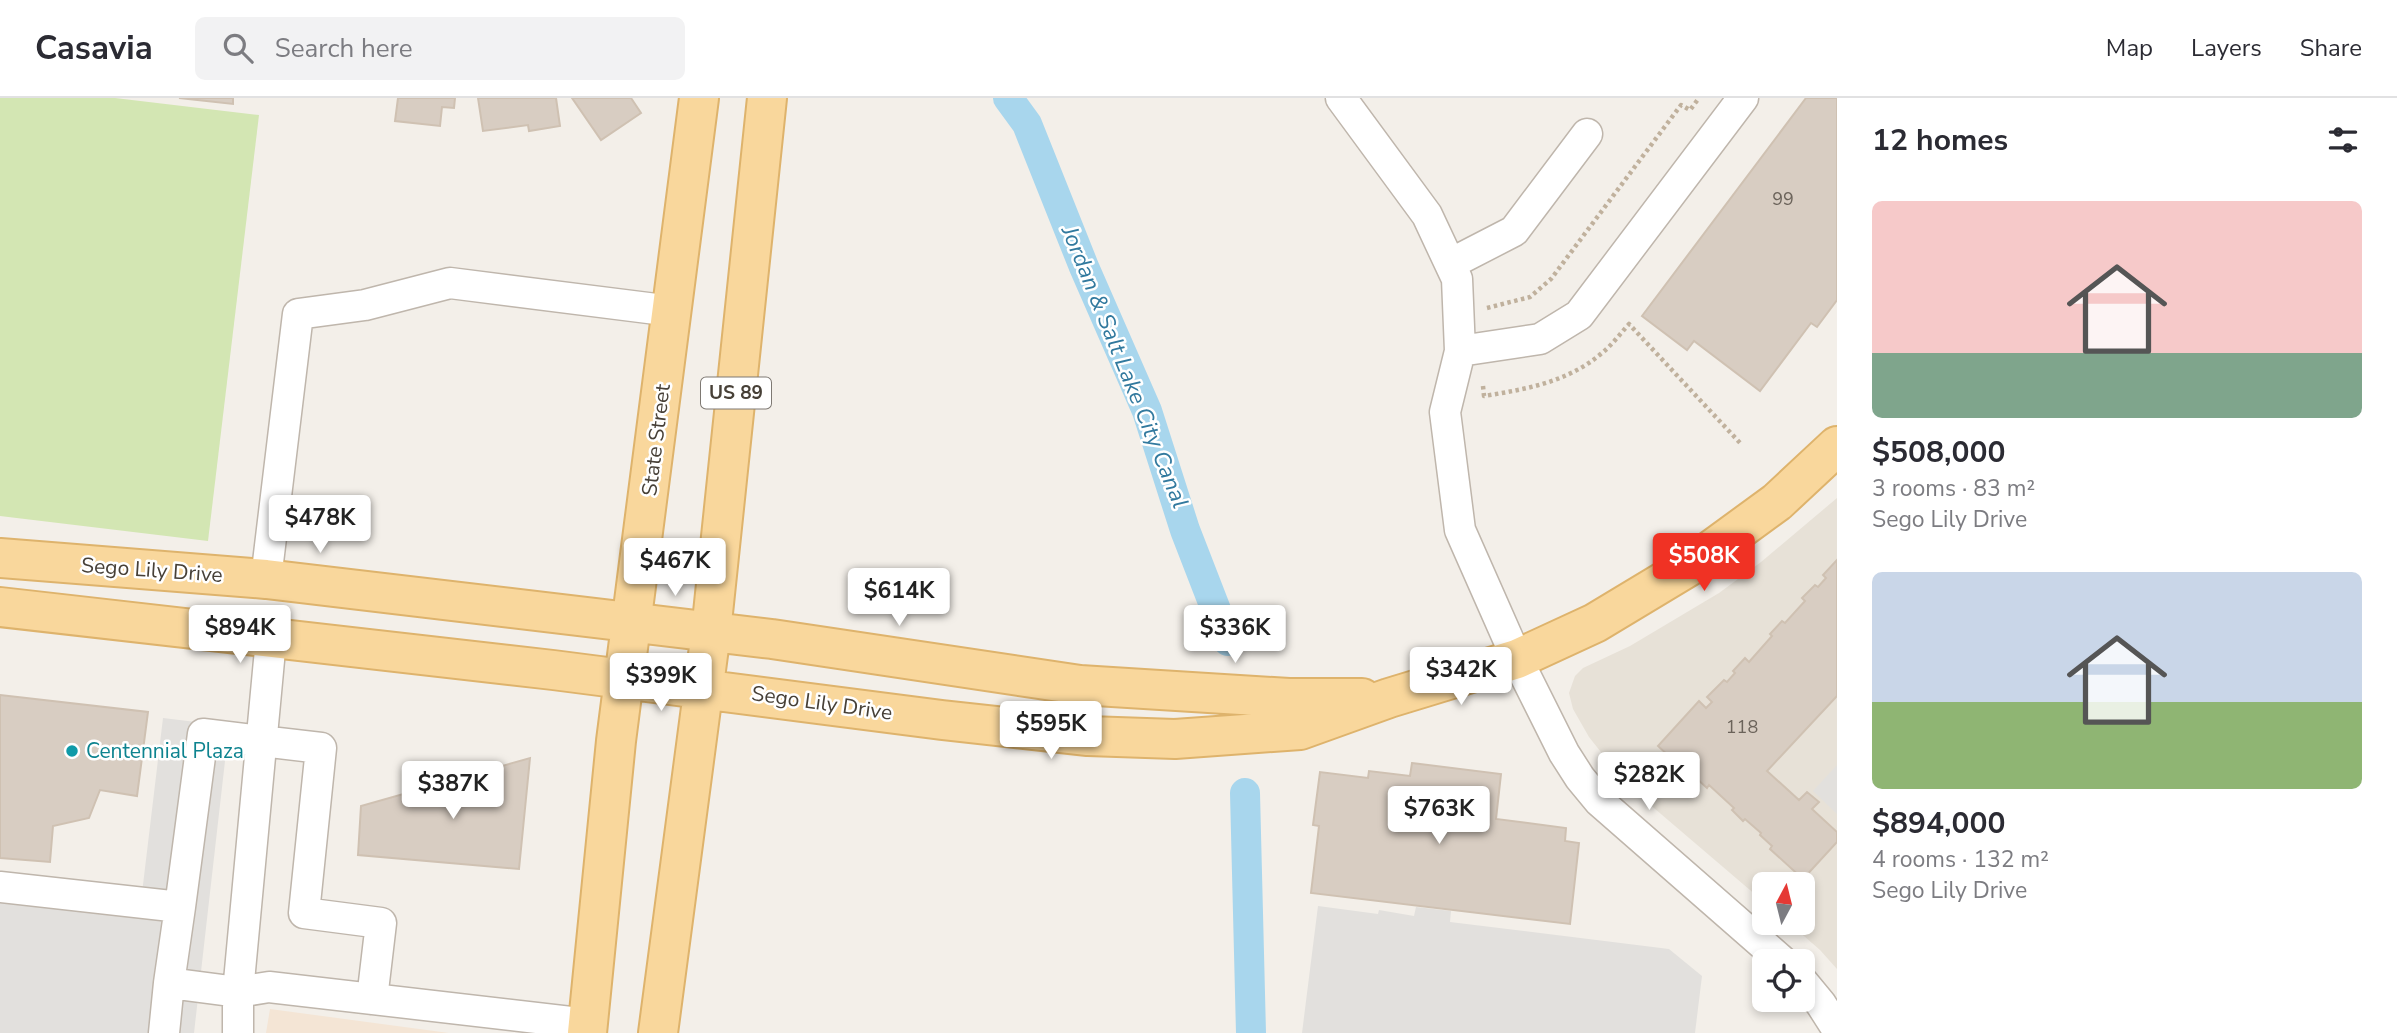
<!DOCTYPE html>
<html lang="en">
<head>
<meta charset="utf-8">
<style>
  body { margin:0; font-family:"Nunito Sans",sans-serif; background:#f2f2f3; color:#2b2b33; height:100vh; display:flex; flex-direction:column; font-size:26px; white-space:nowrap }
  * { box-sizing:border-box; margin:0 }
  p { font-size:23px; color:#7c7c81 }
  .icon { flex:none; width:38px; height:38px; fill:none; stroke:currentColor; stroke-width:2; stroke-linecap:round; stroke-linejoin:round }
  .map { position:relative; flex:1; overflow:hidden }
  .drawer { display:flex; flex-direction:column; background:#fff; width:560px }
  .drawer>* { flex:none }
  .needle { width:46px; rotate:7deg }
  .controls { position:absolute; left:1752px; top:774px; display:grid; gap:14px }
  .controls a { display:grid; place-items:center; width:63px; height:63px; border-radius:10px; background:#fff; box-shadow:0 4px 10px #0003; font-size:35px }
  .price { position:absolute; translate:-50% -60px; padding:0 16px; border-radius:7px; background:#fff; color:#222; font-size:23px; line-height:46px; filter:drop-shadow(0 2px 4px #0008) }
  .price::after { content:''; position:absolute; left:50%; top:42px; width:21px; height:16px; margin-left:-10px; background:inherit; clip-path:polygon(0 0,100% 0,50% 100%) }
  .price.active { background:#f03224; color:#fff }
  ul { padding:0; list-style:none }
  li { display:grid; align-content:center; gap:14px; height:371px; padding:0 35px }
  li span { display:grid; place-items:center; height:217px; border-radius:10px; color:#555 }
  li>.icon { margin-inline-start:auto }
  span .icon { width:126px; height:126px; fill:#fffc; stroke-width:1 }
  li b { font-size:30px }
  h2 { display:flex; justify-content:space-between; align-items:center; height:84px; padding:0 35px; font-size:30px }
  header { display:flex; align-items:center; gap:42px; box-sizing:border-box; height:98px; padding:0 35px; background:#fff; border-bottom:2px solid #e1e1e2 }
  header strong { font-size:33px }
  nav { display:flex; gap:38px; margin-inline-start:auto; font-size:24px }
  .search { width:490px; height:63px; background:#f2f2f3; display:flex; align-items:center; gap:18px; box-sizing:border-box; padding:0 24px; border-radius:10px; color:#7c7c81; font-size:26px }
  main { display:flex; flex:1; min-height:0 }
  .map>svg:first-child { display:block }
</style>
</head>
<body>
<header>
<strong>Casavia</strong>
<div class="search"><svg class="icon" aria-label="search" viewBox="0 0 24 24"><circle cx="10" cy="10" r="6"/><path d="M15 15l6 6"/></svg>Search here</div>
<nav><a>Map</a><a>Layers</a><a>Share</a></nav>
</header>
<main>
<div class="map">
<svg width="1837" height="935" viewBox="0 0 1837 935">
  <rect width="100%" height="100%" fill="#f3efe9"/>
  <path fill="#e7e1d7" d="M1837,400V871L1820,852L1788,824H1802V786H1764V804L1627,687L1589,639L1573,611L1569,595L1575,578L1583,570L1630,548L1719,495L1761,464Z"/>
  <path fill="#f4e5d5" d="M270,911L449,935H266Z"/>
  <path fill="#d3e6b3" d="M0,0H115L259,17L208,443L0,418Z"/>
  <path fill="#e2e0dd" d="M163,620L229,628L194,935H0V779L142,795Z
    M1837,667V716L1813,693Z
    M1318,808L1378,816L1379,812L1414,818L1416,809L1451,813L1450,824L1669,851L1702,878L1695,935H1302Z"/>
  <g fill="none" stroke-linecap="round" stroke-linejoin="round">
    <path stroke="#a8d6ed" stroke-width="30" d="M1008,0L1027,26L1084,169L1147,313L1185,432L1228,543
      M1245,695L1251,935"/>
  </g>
  <path fill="#d8cdc2" stroke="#cfc1b2" stroke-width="2" d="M179,0H233V6Z
    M398,0H455L454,10L442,9L440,28L395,23Z
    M478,0H556L560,28L529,33L528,27L483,33Z
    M572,0H631L641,15L601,42Z
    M1806,0H1837V202L1817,229L1811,225L1760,293L1694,243L1687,252L1642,218Z
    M1837,462V598L1767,673L1799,702L1807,694L1819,704L1812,711L1837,734V744L1803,781L1770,751L1772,748L1760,737L1761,735L1745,721L1743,723L1732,712L1734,710L1709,687L1707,690L1695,679L1697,676L1687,666L1683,671L1658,648L1699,603L1706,610L1712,604L1707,599L1724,582L1727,584L1735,575L1733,573L1745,560L1749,564L1772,538L1770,536L1782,523L1785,525L1805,503L1802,500L1815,487L1818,489L1826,480L1823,477Z
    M0,597L148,614L137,698L100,692L89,720L53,728L50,764L0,760Z
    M530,660L519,771L358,757L361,708Z
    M1412,665L1501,676L1496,721L1566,730L1565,743L1579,745L1570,826L1311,795L1319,728L1313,727L1320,674L1368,680L1369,673L1410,678Z"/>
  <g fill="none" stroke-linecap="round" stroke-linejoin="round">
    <defs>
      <path id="minor" d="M1341,0L1427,117L1457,181L1460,253L1445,314L1460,432L1517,561L1564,655L1580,680L1599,703L1782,863
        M1450,166L1514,133L1587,36
        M1460,253L1540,241L1579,217L1743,0
        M266,481L298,216L365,207L450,185L672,213
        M271,541L238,894L269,889L588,926
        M0,789L180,809L169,885
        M180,809L203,636L321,650L304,815L381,825L372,901
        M1802,883L1821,906L1837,931
        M164,935L169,885L238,894V935"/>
      <path id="major" d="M0,460L266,481L772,541L1080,587L1289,600H1362
        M0,509L553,572L942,622L1088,638L1175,641L1300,632L1389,600L1517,561L1595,525L1688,469L1777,404L1837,348
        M587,935L616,643L699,0
        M658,935L711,534L767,0"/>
    </defs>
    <use href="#minor" stroke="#bfb6ac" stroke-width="33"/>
    <use href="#major" stroke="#deb36c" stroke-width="42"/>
    <path stroke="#c0b19d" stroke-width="4.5" stroke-dasharray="3.5 3.5" stroke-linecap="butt" d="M1487,210L1530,199L1551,181L1681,7L1690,12L1699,0
      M1483,288L1484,298C1527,291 1568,284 1602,255C1612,247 1620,236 1629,226L1742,347"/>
    <use href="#minor" stroke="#fff" stroke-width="30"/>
    <use href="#major" stroke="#f9d79c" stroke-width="38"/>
  </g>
  <circle fill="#0f9aa8" stroke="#fff" stroke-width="2.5" cx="72" cy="653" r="7"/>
  <g text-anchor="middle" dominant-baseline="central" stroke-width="5" stroke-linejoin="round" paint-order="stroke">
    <g font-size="18" fill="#6b635a">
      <text x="1783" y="101">99</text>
      <text x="1742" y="629">118</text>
    </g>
    <rect fill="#fff" stroke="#7e7973" stroke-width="2" x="701" y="279.5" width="70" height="31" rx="5"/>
    <g font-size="19" font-weight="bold" fill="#474037">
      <text x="736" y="295">US 89</text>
    </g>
    <g font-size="21" fill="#474037" stroke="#fff">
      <text transform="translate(656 342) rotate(-83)">State Street</text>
      <text transform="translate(152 472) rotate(4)">Sego Lily Drive</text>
      <text transform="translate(822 605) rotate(8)">Sego Lily Drive</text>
    </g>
    <g font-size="21" fill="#0d838f" stroke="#fff" text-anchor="start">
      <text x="86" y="653">Centennial Plaza</text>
    </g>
    <g font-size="23" font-style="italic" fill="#31799e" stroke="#fff">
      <text transform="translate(1125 269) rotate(68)">Jordan &amp; Salt Lake City Canal</text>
    </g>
  </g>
</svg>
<div class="controls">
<a><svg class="needle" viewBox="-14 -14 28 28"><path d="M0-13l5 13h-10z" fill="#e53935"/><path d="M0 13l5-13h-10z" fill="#7c7c81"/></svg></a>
<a><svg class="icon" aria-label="locate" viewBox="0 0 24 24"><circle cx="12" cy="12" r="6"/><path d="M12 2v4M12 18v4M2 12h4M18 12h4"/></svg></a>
</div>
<b class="price" style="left:320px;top:457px">$478K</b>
<b class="price active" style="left:1704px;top:495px">$508K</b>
<b class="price" style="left:675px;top:500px">$467K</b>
<b class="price" style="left:899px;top:530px">$614K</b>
<b class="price" style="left:240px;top:567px">$894K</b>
<b class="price" style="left:1235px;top:567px">$336K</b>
<b class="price" style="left:1461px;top:609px">$342K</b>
<b class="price" style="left:661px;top:615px">$399K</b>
<b class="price" style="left:1051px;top:663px">$595K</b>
<b class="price" style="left:1649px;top:714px">$282K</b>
<b class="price" style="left:453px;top:723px">$387K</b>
<b class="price" style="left:1439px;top:748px">$763K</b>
</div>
<section class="drawer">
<h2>12 homes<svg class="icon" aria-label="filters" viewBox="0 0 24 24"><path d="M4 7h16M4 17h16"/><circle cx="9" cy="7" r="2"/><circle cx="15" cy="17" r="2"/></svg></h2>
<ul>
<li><span style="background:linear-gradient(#f6c9c9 70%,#7fa58c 0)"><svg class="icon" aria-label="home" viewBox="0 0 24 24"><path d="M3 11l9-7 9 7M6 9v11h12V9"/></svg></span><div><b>$508,000</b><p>3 rooms · 83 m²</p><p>Sego Lily Drive</p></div></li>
<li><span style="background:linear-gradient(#c9d6e8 60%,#8fb573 0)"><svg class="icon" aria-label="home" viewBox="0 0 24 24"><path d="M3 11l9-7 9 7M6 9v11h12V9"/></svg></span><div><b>$894,000</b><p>4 rooms · 132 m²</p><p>Sego Lily Drive</p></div></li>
</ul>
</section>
</main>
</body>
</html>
